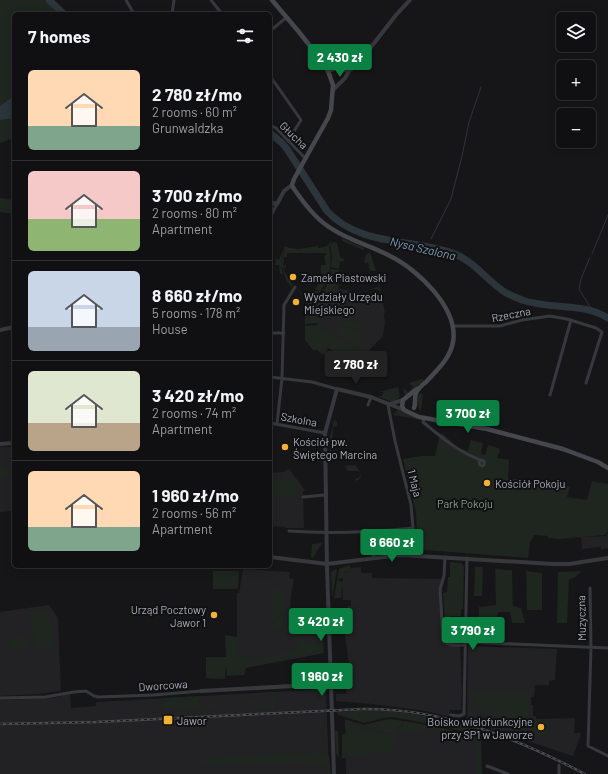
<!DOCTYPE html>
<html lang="en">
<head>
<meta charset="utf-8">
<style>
  body { margin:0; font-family:Barlow,sans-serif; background:#19191b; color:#f1f3f6; height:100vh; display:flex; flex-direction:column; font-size:15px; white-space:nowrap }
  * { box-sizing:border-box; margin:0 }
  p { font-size:13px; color:#9c9d9f }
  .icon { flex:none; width:22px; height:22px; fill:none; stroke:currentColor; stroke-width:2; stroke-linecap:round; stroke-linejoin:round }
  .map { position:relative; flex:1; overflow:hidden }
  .drawer { position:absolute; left:12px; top:12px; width:260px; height:556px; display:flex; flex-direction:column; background:#101012; border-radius:6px; box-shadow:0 2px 10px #0003,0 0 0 1px #303032 }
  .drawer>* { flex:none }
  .tools { position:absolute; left:556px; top:12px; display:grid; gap:8px }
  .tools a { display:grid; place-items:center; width:40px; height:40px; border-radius:6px; background:#101012; box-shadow:0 2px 10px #0003,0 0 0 1px #303032; font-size:20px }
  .price { position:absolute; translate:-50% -34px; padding:0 9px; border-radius:4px; background:#0b8043; color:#fff; font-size:13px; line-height:26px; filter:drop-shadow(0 1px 2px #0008) }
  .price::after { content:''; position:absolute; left:50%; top:24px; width:12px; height:9px; margin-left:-6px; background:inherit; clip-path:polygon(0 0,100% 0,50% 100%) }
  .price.active { background:#222; color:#fff }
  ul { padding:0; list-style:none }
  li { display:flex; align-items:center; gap:12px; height:100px; padding:0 16px }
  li+li { border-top:1px solid #303032 }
  li span { display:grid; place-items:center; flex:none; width:112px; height:80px; border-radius:6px; color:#555 }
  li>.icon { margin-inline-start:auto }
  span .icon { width:48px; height:48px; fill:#fffc; stroke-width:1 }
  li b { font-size:17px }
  h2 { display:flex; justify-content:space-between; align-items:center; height:48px; padding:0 16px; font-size:17px }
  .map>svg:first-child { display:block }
</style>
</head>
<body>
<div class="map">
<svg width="608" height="774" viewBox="0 0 608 774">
  <rect width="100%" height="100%" fill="#161618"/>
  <path fill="#222225" d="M334,288L382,296L385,323L383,336L371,348L365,359L359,361L347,359L328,348L318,327L317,319Z
    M0,447H14V480H11L12,511L0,512Z
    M289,469L305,490L303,492L304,528H285V527L270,526V473L283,472Z
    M608,532V548L601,550V547L582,549L581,537L606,536Z
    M361,567V573H372V578L444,579L442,593L445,642L460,643L462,692L461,710H450V717L426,711L372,704L336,701V694H346V665L349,664L344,628L348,627L347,606H351V600H343L342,582H343V572L351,571V568Z
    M243,569L290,572L289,578L294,579L291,595L289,627L290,631L293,632L323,631L324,653L237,669V593H239Z
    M49,605L58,618L61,691L39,694L0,696V612Z
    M468,646L557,649L555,680L549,681V685H535L534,697H531V705H533V716H536V719L575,718L574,733H581L580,737L573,756L467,721Z
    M326,689L329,774H0V700L53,698L70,694L71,708L96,706V702Z
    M345,719L364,725L391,719L436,727L480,737L481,774H346Z"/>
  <path fill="#1e261f" d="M0,0H45L60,14H14V138L0,143Z
    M0,198L14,200V214L0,212Z
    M342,238L364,248V250H363L342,241Z
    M332,240V241L329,247C333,262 330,281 319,293C316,297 314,300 309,300L295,288H296L309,299L312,296L314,290L317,292L318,290L315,289L321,281L320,280L322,273L321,272V265H326L324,256L326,255V253H287V257H284L283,266L286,265V267L283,268L288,278L293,285L292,288L286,280L281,264L285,249C281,257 280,265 283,274H280L279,265H275L276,258L279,260L285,246L290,248L299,249L318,246V248C325,248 328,246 332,240Z
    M335,242L337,243L340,257L344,259V261L340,262L339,269L331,267L332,255L330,246L332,243Z
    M370,252L376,271H370L368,262L365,264C364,259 365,254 370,252Z
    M331,269L339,270L337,285L340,284L335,296L320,318L318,319V323L305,324V311L308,303L316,300L325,288L328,282Z
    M377,274L385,313H379L380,291L377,289H370L379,287L375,275Z
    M340,320L363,323V329L338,325Z
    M318,325L351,348L352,347L365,359C351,364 340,355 328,348L325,354L323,355L317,350H313L305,340V326Z
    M337,327L362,330L359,348H358L338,334Z
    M422,379L424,380L407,396L405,395L403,388L408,392L413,387L409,383Z
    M398,387L400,396L396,401H390L379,397V396H382L383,392H379Z
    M421,393L423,395L421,411C416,407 417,399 419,394Z
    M398,410L415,416L418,419L393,415Z
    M334,420L337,422V426L333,427L332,454L330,456L332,463L330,460V436Z
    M442,433L458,448L468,451L471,440L483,443L481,454L485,455L488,445L498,448L500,450L497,458L509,460L508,478L570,487L567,497L587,500L592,481L608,484V531L605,535L559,539L548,538V536L534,535L533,538L530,542L528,558L425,550L418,544L416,513L412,496L403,459L421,456H435L439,438Z
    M356,465C358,469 362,474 360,479L356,481L355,479L360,477V471H349V470H346L347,467H345V466Z
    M14,467V478L0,479V468Z
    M296,480L297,495L270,498V481Z
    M396,531L398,538L396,540H382L385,532Z
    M396,542L397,543L392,551L382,552L379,548L380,543Z
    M402,542H408C406,549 401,550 394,551L398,544Z
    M322,543L313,558H311L312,544Z
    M450,562L462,563L464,567L463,609H461V616H450L449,631H446L443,593L447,592L448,577H450Z
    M350,565L351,571L343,572V578L337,579L339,569Z
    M475,567H483L482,596H474Z
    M337,569L333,594L332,597L331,573L332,571Z
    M495,569L512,570L513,606L521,608L525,623H512L510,612H498L496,621L479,623V607L496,605Z
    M213,571H239L238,589H213Z
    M526,571L542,573V610H527Z
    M582,571L574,578L569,579L567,623H557L558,572Z
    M337,580L342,582L341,598H334Z
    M272,589L281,590L285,596L284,612L271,623H270Z
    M48,608L55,646L36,650L29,612Z
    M284,613L283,627L281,628L272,627L270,625Z
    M225,635L237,637V653H242L244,658L249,661L292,652L296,646H299V641L297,640V639L320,644L323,648L324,653L246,668L244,675L227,676L226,666L225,679L206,678V657H226Z
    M27,636L29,647L10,651L8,640Z
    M479,691H529L528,721L499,722V719H490L484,713L483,709H479V706L474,705V692H479Z
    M271,692H275L276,709L251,707L250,700L256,699V705L272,704Z
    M202,696L199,697L200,707L206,706V701L209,703L213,701V708L184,710L164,709L163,698Z
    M368,710C409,711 447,719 487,732V735L482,736L436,725L392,717L384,718L364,723L338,715L337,712Z
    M387,719L403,721L395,732H384L349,721L364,725Z
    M405,721L437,727L481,738L482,774H477C477,766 479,746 475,740C468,726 411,731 396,732Z
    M532,721H549V734H532Z
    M345,723L383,735H395V745L392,746V752H370V756H360L359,755H347L346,758H342V735L346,734Z
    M335,731H338L339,758L336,753Z
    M326,752L329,756L331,774H328V767L318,764L316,766L311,765L310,762L202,766V760L241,756Z"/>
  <path fill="#2c353c" d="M14,96V118L0,120V106Z"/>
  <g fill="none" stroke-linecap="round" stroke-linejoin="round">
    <path stroke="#2c353c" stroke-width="1" d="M431,239L451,199L462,156L469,122L481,87
      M592,254L608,215
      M590,257L581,279L579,289L592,310"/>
    <path stroke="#2c353c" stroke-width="7" d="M49,0L64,14
      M270,133L282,143L287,149L327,211C360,247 413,238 455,254C474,262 486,279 503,291C508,295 516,297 522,300C551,310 582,302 608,318"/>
    <path stroke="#37383d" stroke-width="3" d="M126,0L134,14
      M211,0L222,14
      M172,14L174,0
      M270,31L287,17
      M270,76L301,120L288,141
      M270,125L276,128L305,158
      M270,218L277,204
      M453,326H500L522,320L550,316L567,319L596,328L602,332L586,383
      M270,333H284
      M270,377L312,382L337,389
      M550,395L571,320
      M368,405L371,397
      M389,405H388L395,441L411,505L413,528L411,555
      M424,418L423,422C442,438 461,454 484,461V465L482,466L480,465L479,462L480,460
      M270,423L325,433
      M277,424L282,378L284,305L295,287
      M303,497L325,495
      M289,531C330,534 372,532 413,528
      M445,557L444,576L440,589L443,639C447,647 458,645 465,645
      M372,558L375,554L381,531
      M590,588L591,648L588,746L608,756
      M465,642L608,648
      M0,698L45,697L74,692L86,691L94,696L98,697L154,695L201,691
      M451,715L459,716L464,714V711L467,558
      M559,765V774
      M487,766L508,774"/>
    <path stroke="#37383d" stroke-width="4" d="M328,71L338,68L349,71
      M333,90L345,78L349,71L357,65L396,15L410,0
      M270,202L277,204L284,191L292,185
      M0,330L14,327
      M390,404L403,400
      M0,444L14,443
      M270,557L327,564L400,555L553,564H569L608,558
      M201,691L330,684
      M334,774L327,567L325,433L337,389L371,397L404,410"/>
    <path stroke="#45474d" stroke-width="4.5" d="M272,0L299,32L321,60L328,71L333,85L331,110L328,118L294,179L292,185L294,189C304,203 315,218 329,227C347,240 370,245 390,256C417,269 459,308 453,342C450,359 437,370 426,382C422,385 418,389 416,393C414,399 416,403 414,408
      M417,389L403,400L402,406L404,410L419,417L487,429L563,449L598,462L608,468"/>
    <defs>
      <path id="rail" d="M0,724L96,722L364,709C443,708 516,738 585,774"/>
    </defs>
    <use href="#rail" stroke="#4a4c52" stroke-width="2.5"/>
    <use href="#rail" stroke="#111113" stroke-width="1" stroke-dasharray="3" stroke-linecap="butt"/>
  </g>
  <g fill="#f2b134" stroke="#111113" stroke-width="1.5">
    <circle cx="293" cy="277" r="4"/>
    <circle cx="296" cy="302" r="4"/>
    <circle cx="285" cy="447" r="4"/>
    <circle cx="487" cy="483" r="4"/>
    <circle cx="214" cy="615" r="4"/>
    <rect x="163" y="715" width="10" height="10" rx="2"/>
    <circle cx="541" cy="727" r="4"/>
  </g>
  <g text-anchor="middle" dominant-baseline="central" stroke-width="4" stroke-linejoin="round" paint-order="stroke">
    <g font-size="11" fill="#a8adb8" stroke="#111113">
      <text transform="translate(294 135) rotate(44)">Głucha</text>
      <text transform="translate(511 314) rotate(-11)">Rzeczna</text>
      <text transform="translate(299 419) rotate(10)">Szkolna</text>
      <text transform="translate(415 483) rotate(76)">1 Maja</text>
      <text transform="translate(581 618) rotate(-91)">Muzyczna</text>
      <text transform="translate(163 685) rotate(-4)">Dworcowa</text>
    </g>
    <g font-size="11" fill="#a8adb8" stroke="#111113" text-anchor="start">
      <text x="301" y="277">Zamek Piastowski</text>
      <text x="304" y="296">Wydziały Urzędu<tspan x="304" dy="13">Miejskiego</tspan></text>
      <text x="293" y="441">Kościół pw.<tspan x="293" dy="13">Świętego Marcina</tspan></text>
      <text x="495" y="483">Kościół Pokoju</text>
      <text x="206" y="609" text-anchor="end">Urząd Pocztowy<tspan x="206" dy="13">Jawor 1</tspan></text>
      <text x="177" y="720">Jawor</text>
      <text x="533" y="721" text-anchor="end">Boisko wielofunkcyjne<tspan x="533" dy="13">przy SP1 w Jaworze</tspan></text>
    </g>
    <g font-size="11" fill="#7fa381" stroke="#111113">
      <text x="465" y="503">Park Pokoju</text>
    </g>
    <g font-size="12" font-style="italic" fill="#7f9bb3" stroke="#111113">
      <text transform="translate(423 248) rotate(13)">Nysa Szalona</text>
    </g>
  </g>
</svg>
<div class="tools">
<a><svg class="icon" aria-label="layers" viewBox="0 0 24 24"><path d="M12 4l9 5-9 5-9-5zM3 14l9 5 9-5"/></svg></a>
<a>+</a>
<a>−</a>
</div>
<b class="price" style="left:340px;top:78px">2 430 zł</b>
<b class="price active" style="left:356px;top:385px">2 780 zł</b>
<b class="price" style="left:468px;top:434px">3 700 zł</b>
<b class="price" style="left:392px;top:563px">8 660 zł</b>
<b class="price" style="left:321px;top:642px">3 420 zł</b>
<b class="price" style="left:473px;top:651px">3 790 zł</b>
<b class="price" style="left:322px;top:697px">1 960 zł</b>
<section class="drawer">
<h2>7 homes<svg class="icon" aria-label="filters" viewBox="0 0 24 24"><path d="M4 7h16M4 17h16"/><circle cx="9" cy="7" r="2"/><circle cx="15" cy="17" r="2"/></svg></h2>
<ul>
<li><span style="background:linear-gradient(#ffd9b3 70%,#7fa58c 0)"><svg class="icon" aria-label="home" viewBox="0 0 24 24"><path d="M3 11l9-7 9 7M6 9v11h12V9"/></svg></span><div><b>2 780 zł/mo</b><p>2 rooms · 60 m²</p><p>Grunwaldzka</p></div></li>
<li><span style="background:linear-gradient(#f6c9c9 60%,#8fb573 0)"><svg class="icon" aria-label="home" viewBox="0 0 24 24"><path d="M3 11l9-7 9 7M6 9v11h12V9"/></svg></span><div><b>3 700 zł/mo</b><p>2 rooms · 80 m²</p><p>Apartment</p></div></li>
<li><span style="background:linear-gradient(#c9d6e8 70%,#9aa5b1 0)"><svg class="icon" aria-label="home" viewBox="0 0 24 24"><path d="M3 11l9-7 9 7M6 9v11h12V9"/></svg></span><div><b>8 660 zł/mo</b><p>5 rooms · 178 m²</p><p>House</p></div></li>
<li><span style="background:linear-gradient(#dfe7d0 65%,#b9a48a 0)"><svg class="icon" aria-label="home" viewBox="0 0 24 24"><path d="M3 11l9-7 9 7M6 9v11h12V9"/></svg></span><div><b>3 420 zł/mo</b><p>2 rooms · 74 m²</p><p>Apartment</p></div></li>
<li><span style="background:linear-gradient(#ffd9b3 70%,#7fa58c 0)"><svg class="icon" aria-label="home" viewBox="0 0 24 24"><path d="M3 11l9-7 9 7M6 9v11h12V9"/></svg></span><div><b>1 960 zł/mo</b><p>2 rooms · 56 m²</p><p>Apartment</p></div></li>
</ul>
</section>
</div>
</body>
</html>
